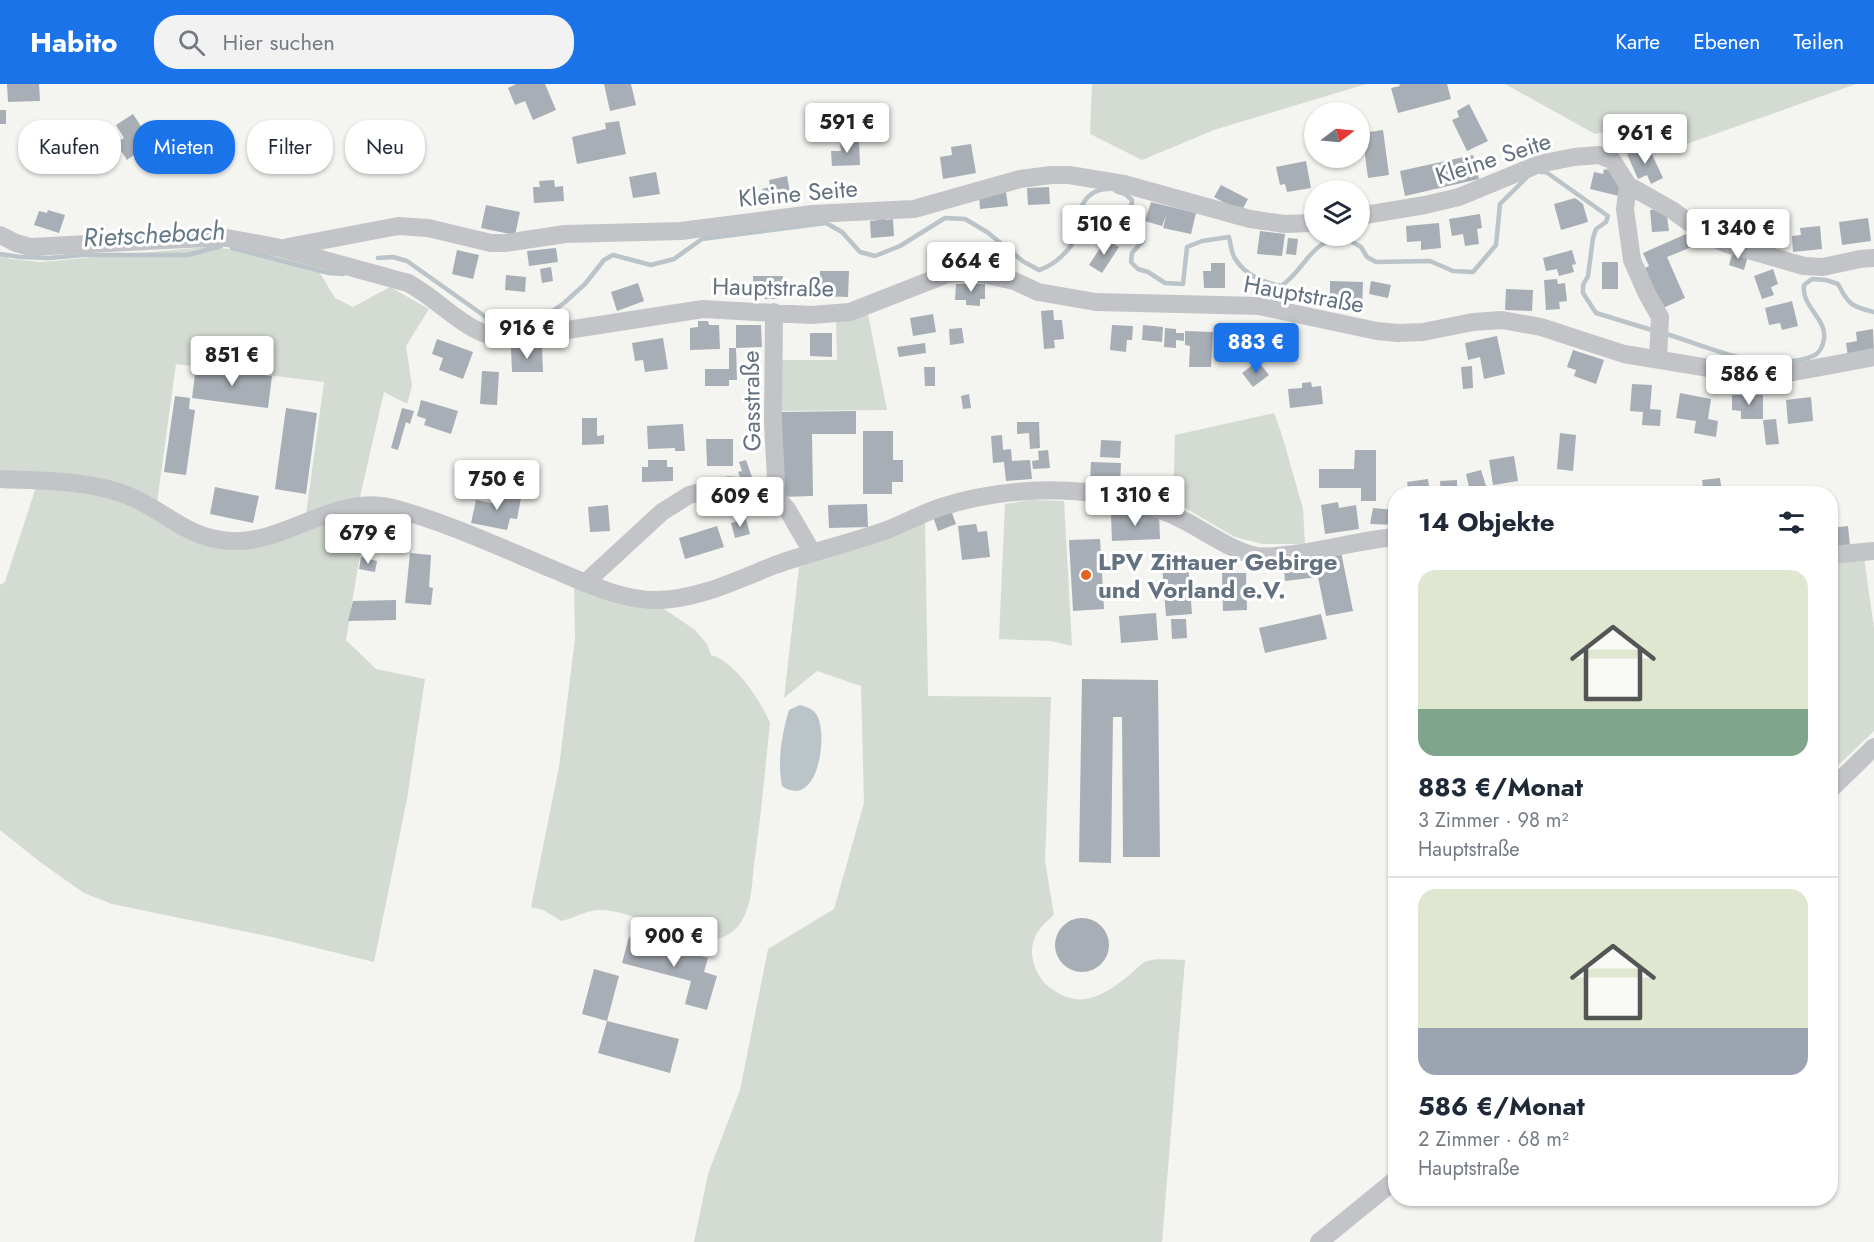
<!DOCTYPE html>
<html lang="de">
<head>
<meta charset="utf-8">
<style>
  body { margin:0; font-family:Jost,sans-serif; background:#f2f2f3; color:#1f2937; height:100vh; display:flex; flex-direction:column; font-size:22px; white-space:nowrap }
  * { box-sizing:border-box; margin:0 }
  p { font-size:20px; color:#747a83 }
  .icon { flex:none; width:33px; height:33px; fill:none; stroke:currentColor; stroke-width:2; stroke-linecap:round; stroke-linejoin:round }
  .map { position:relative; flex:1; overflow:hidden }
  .drawer { position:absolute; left:1388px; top:402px; width:450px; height:720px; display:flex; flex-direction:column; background:#fff; border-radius:24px; box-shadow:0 2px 4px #0004 }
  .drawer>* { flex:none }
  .guide { position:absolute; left:18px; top:36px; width:570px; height:54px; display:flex; gap:12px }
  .needle { width:39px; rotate:74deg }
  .buttons { position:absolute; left:1304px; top:18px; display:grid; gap:12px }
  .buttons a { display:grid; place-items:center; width:66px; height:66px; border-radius:50%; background:#fff; box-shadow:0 2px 4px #0004; font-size:30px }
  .price { position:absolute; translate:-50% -51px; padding:0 14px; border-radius:6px; background:#fff; color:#222; font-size:20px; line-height:39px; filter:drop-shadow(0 2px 3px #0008) }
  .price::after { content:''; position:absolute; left:50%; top:36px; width:18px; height:14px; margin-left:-9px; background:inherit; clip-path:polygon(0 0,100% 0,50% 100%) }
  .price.on { background:#1a73e8; color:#fff }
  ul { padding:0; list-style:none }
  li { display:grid; align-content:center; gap:12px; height:318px; padding:0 30px }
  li+li { border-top:2px solid #e0e1e3 }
  li span { display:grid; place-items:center; height:186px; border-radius:18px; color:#555 }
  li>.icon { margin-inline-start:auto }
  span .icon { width:108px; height:108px; fill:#fffc; stroke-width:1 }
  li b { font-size:26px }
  h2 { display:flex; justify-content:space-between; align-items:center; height:72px; padding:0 30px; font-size:26px }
  .pill { padding:0 21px; border-radius:24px; background:#fff; box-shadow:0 2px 4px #0004; font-size:21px; line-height:54px }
  .pill.on { background:#1a73e8; color:#fff }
  header { display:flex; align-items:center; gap:36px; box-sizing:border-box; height:84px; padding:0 30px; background:#1a73e8; color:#fff }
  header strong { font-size:28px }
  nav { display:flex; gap:33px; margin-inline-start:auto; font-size:21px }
  .search { width:420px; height:54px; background:#f2f2f3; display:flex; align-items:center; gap:15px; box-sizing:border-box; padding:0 21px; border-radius:24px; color:#747a83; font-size:22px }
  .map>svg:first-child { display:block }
</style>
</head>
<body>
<header>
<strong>Habito</strong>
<div class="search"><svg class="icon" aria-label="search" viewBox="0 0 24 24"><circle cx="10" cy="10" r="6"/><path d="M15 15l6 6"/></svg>Hier suchen</div>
<nav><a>Karte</a><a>Ebenen</a><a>Teilen</a></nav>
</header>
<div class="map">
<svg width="1874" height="1158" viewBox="0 0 1874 1158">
  <rect width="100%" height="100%" fill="#f4f4f0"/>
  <path fill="#d4dbd2" d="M1092,0H1366L1214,46L1142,76L1090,50Z
    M1505,0H1856L1684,61L1653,38L1595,50Z
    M206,163L256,167L315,181L335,214L353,223L390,203L429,225L406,262L412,302L407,320L384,308L359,417L305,438L324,298L176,280L156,426L123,405L0,391V168L10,175L41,178Z
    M868,230L887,326L775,327L776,276H837L836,236Z
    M1274,329L1282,351L1303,425L1305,460H1262L1235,453L1173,417L1175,351Z
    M37,400L110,407L233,463L367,427L346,556L376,585L425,595L407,715L374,878L272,853L112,820L84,809L40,778L0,746V501L5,498Z
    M1030,416L1064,417L1072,562L1051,557L999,555L1005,420Z
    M925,438L928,612L1051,613L1045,777L1054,831C1041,842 1032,851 1032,869C1033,885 1041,899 1055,907C1084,927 1110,907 1133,888C1137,884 1143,878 1148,877C1159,874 1174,876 1185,876L1162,1158H694L708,1090L740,1006L768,865L834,825L864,719L861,602L817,587L784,614L799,483Z
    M1864,473L1874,545V647L1830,689V475Z
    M574,500L657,520L695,546L707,560L711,571C735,577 761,617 770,639C765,686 761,733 754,780C752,799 752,821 741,838C731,854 711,860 693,856C661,849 632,825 597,826C586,827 573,834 562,837L543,826L531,823L559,683L575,555Z"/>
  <path fill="#bac4c9" d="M800,621C806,623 812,624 816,630C829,647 819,727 782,702C777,678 782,649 789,626Z"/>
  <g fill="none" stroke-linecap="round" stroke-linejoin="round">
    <path stroke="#bac4c9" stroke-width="4.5" d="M1541,88H1546L1608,132L1606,138L1596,145L1593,154L1588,192L1583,201V209L1596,229L1655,247
      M1116,107L1125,110L1132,116L1130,135L1143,157L1132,169L1131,178L1138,185L1148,188L1165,199L1183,200L1187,163L1202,157L1229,153C1231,160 1231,170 1236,176C1245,191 1265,199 1281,202C1305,186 1307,161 1341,152
      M1342,152L1361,163L1367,173L1376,178L1430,177L1453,187L1473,188L1496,161L1500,120L1527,93
      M232,164L329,189L343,190
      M0,170L20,173L49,174L83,171H188L221,162
      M378,174L393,173L407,177L493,238L515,239L541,235L564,219L585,200L604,176L613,171L651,181L674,175L702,155L826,139L842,148L860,168L875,172L900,162L945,134L965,135L987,148L1024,178L1039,186C1061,179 1087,150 1080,126C1085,113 1094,105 1108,105
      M1663,249C1690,257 1716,268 1742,274C1761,279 1798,280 1815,271C1820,268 1823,261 1824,255C1827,234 1801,223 1804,201L1812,195L1826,196L1838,200C1848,220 1852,223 1874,228"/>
  </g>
  <path fill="#a8aeb5" d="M7,0H39L40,17L8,18Z
    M516,0H545L556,26L533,36L525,17L515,21L508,4Z
    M604,0H631L636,21L610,27Z
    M1399,0H1447L1451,15L1398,29L1391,4L1400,2Z
    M1469,20L1488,57L1467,67L1452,36L1459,33L1457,27Z
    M0,26H6V40H0Z
    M133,30L157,67L139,78L134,71L127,76L116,59L124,54L116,41Z
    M619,37L626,70L577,80L572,53L606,45L605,39Z
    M1634,45L1637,55L1614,61L1612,51Z
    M1383,46L1389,91L1368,94L1362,49Z
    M840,57H859L860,81L832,82L831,67H841Z
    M971,60L976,89L943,95L940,73L952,71L951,63Z
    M1643,63L1645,68L1650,66L1663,94L1651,100L1647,91L1638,95L1627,70Z
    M1473,71L1479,95L1405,112L1400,87Z
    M1306,77L1311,104L1287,108L1285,100L1280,101L1276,83Z
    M1604,85L1619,89L1622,97L1619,112L1590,105L1594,88L1603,90Z
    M656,88L660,110L633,114L629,93Z
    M787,92L791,114L766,120L762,105L770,103L769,96Z
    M554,96L555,103L563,102L564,117L534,119L533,103H540L539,97Z
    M1221,101L1248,115L1241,128L1214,113Z
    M1049,103L1050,120L1028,121L1027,104Z
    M1006,108L1008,122L980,125L979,111Z
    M1575,114L1583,120L1588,138L1561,146L1554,120Z
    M1151,118L1196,129L1191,150L1163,144L1166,132L1162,142L1145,137Z
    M486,121L520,128L515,151L481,144Z
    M1666,125L1669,147L1652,148L1650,126Z
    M48,126L65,131L59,149L34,141L39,127L47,129Z
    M1480,130L1482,144L1477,145L1479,160L1465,162L1463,150L1452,152L1449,135Z
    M886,131V136L893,135L894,152L871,154L870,137L879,136V132Z
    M1868,134L1871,157L1842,161L1839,138Z
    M1439,139L1441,164L1421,166V157L1407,158L1406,142Z
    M1820,142L1822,165L1793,168L1792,152L1801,151L1800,144Z
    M1260,147L1285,150L1282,172L1257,170Z
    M1686,150L1692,163L1667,173L1685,214L1661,225L1643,185L1649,182L1643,169Z
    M1288,154L1298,155L1296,171L1286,170Z
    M1106,155L1119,163L1102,189L1089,181Z
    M556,164L558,178L529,182L527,167Z
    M457,166L479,171L473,195L452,190Z
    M1572,166L1576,180L1572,181L1574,188L1559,192L1557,185L1546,187L1543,174Z
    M1733,167L1748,172L1744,186L1729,181Z
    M1602,178H1618V205H1602Z
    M1211,179H1225V204H1204L1203,187H1211Z
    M551,183L553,197L542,199L540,185Z
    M1773,185L1778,200L1771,203L1774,211L1762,215L1754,192Z
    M820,187H849L848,213L819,212Z
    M506,191L526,193L525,208L505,206Z
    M753,192H783V209H779V215H765V210H753Z
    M1557,195L1558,200L1565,199L1567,217L1559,218L1560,225L1546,226L1544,196Z
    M1330,197L1363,198L1362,227L1335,226L1336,215H1330Z
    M1371,197L1391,201L1388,214L1369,210Z
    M638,199L644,217L617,227L611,208Z
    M956,200H985V215H980V222L966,221V216H955Z
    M1506,205L1533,206L1532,227L1505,226Z
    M1792,217L1798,242L1782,246L1780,239L1769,241L1765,224Z
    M1053,226L1054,236H1062L1064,255L1054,256L1055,264L1044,265L1041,227Z
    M933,230L936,248L913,252L910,234Z
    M698,237H708L709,241H719L720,265L690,266V244L698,243Z
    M1242,240L1261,241L1260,259L1241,257Z
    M736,241H761L762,263L736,264Z
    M1112,241L1133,242L1132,256H1127L1126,268L1110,266Z
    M1143,241L1163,243L1162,258L1142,256Z
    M962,244L964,259L950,261L949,245Z
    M1165,244L1176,245V249H1184V257L1176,256V264L1164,263Z
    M1873,245L1874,269L1848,273L1846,259L1857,257L1856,248Z
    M1185,247L1213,248L1211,283H1189L1190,262L1185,261Z
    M810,249H832V273L810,272Z
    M1497,252L1505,290L1484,295L1480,273L1468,276L1465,259Z
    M663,254L668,285L645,288L643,276L635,277L632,259Z
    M437,255L473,268L463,295L439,286L443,274L432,270Z
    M925,259L926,269L899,273L897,263Z
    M511,264H542L543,288H512Z
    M729,264H736L737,296H729V302H705V285H729Z
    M1573,266L1604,276L1596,300L1574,292L1576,286L1567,283Z
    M1258,277L1269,291L1253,303L1242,289Z
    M196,282L272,292L268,324L192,314Z
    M1472,282L1473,304L1463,305L1461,283Z
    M924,283H935V302H925Z
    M482,287L499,288L497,321L480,320Z
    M1311,298L1312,303L1321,302L1323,320L1290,324L1288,305L1302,304V299Z
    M1632,300L1652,301L1650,325L1661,326L1660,342L1642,341L1643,328L1630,327Z
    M1680,309L1711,315L1708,335L1718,337L1716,353L1694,349L1696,337L1676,334Z
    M969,310L971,324L963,325L961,312Z
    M1732,311H1763V335H1741V327L1732,326Z
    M175,312L190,314L189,325L195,326L186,391L164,388Z
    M1811,313L1813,337L1788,340L1786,316Z
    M421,316L458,327L451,350L424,341L426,335L417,332Z
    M286,324L317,329L306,410L275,405Z
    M402,324L414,327L410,340L406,338L398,366L391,364Z
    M856,327V350H812L813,412L781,413L780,328Z
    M582,334H597V352L604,351V360L582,361Z
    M1776,335L1779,360L1766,361L1763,336Z
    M1017,338H1039L1040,364L1030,365L1029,349L1017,350Z
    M683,340L685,367H675V364L648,365L647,342Z
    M863,347H893V376H903V398H892V410H863Z
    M1560,349L1576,351L1573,387L1557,385Z
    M1002,351L1003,366L1011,365L1012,377L1030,376L1032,395L1006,397L1004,378L993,379L991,352Z
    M706,355H733V382H707Z
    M1101,356L1121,357L1120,374L1100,373Z
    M1048,366L1050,384L1033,385L1032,377L1039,376L1038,367Z
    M1355,366H1376V417H1361V404H1319V385H1354Z
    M1514,372L1518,397L1493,401L1489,376Z
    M648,376H667V383H673V397L642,398V383H648Z
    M746,376L752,393L741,396L738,388L742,387L739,378Z
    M1091,378L1121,379L1120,402L1090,400Z
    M1481,386L1488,408L1478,410L1477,405L1470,407L1466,390Z
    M1720,394L1722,409L1704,410L1702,396Z
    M1428,395L1430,410H1409L1407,398Z
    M1457,396V409L1441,410L1440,397Z
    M215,403L259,412L253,439L210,430Z
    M494,408L521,414L517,435L510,434L507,446L471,439L476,416L492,419Z
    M1338,418L1339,424L1356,421L1359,445L1325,450L1321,421Z
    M867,420L868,443L829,444L828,421Z
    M608,421L610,447L590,448L588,423Z
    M1373,424L1395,426V441L1370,440Z
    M951,426L956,440L938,447L933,433Z
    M1159,430L1160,455L1112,457L1111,431Z
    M746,435L750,450L735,454L731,439Z
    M378,438L408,443L404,467L374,461Z
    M976,440L978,448L987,447L990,473L962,476L958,442Z
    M717,442L724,463L685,475L679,454Z
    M1848,442L1850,462L1830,464V444Z
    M1100,455L1104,525L1073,527L1069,456Z
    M1341,468L1353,527L1326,532L1318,493L1285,497L1283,475Z
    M410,469L431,471L429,503L433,504L431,521L405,519Z
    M361,473L377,477L375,488L359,485Z
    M1188,479L1192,530L1166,532L1162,481Z
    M1222,489H1246L1247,526L1223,527Z
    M396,516V536L348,537L353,517Z
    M1156,529L1158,556L1121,559L1119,532Z
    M1321,530L1327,555L1265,569L1259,544Z
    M1171,535H1186L1187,554L1172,555Z
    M1082,595L1158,596L1160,773H1123L1122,633H1113L1111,779L1079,778Z
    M1055 861a27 27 0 1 1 54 0a27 27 0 1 1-54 0Z
    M629,853L708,874L704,888L717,892L707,926L685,920L691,897L622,879Z
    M594,885L619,892L607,937L582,930Z
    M607,937L679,955L670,989L598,969Z"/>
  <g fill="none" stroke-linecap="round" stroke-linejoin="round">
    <path stroke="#c2c4c8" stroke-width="18" d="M1628,101L1625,125L1632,176L1647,210L1660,233L1658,275
      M1359,132L1425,121L1459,113L1539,80L1574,73L1599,71L1612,76L1628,101L1672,126L1705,150L1727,160L1804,182L1823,183L1860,175L1874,174
      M0,151L16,159L30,163L207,154H227L281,164L408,199C442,217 469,254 509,255L703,225L811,231L850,228L947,190L963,188L982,190L1014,197L1038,208L1096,218L1259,222L1377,247L1398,249L1423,248L1473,238L1502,236L1541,243L1624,270L1727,287L1758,290L1794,288L1874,273
      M288,163L398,142L428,144L491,159H505L565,150L681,147L812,130L914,125L1020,95L1051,91H1069L1124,100L1250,135L1284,140L1314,139
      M774,228L773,339L777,414L787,425L812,468
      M0,395C40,397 85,396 124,410C163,424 184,454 230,457C288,460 335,409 393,424C449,439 504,465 557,487C588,500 622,516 656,516C697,516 737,496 775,481C812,468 850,459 887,446C905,439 923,429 941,423C969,414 999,409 1028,407C1081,404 1137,412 1185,437C1206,448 1234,468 1257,472C1269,474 1282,471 1294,470C1328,466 1361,456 1395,453
      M1830,471L1874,467
      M585,499L662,428L689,411L729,401L760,405L777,414
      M1830,706L1874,663
      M1319,1158L1395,1096"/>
  </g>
  <circle fill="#e06525" stroke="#fff" stroke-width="2" cx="1086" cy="491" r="6"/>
  <g text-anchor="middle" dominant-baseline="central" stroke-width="6" stroke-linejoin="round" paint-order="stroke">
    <g font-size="24" fill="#647181" stroke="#fff">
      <text transform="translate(1493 74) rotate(-18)">Kleine Seite</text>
      <text transform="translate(798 109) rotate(-5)">Kleine Seite</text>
      <text transform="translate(773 203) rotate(1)">Hauptstraße</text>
      <text transform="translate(1304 210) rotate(10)">Hauptstraße</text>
      <text transform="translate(751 317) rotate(-91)">Gasstraße</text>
    </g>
    <g font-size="24" font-weight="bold" fill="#647181" stroke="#fff" text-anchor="start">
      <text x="1098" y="477">LPV Zittauer Gebirge<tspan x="1098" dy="28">und Vorland e.V.</tspan></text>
    </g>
    <g font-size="26" font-style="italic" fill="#647985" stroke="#fff">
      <text transform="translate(154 150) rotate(-3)">Rietschebach</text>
    </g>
  </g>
</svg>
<div class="buttons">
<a><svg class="needle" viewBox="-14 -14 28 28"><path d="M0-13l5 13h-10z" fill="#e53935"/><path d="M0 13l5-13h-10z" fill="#747a83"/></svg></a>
<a><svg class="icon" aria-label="layers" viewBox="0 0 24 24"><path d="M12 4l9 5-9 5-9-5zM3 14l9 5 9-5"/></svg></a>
</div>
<b class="price" style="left:847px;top:70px">591 €</b>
<b class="price" style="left:1645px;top:81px">961 €</b>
<b class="price" style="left:1104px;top:172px">510 €</b>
<b class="price" style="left:1738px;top:176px">1 340 €</b>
<b class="price" style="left:971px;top:209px">664 €</b>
<b class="price" style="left:527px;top:276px">916 €</b>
<b class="price on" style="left:1256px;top:290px">883 €</b>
<b class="price" style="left:232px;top:303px">851 €</b>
<b class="price" style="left:1749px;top:322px">586 €</b>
<b class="price" style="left:497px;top:427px">750 €</b>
<b class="price" style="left:1135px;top:443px">1 310 €</b>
<b class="price" style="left:740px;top:444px">609 €</b>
<b class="price" style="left:368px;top:481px">679 €</b>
<b class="price" style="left:674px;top:884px">900 €</b>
<div class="guide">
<a class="pill">Kaufen</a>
<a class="pill on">Mieten</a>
<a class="pill">Filter</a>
<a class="pill">Neu</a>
</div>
<section class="drawer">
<h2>14 Objekte<svg class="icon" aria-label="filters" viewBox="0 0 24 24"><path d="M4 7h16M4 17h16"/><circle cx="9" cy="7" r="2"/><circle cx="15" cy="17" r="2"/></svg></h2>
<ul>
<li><span style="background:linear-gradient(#dfe7d0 75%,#7fa58c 0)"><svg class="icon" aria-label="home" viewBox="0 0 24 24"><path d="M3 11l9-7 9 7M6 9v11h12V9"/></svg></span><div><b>883 €/Monat</b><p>3 Zimmer · 98 m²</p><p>Hauptstraße</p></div></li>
<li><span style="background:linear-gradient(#dfe7d0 75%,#9aa5b1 0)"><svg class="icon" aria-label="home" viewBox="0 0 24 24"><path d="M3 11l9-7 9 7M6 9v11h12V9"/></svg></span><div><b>586 €/Monat</b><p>2 Zimmer · 68 m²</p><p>Hauptstraße</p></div></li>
</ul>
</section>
</div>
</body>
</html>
